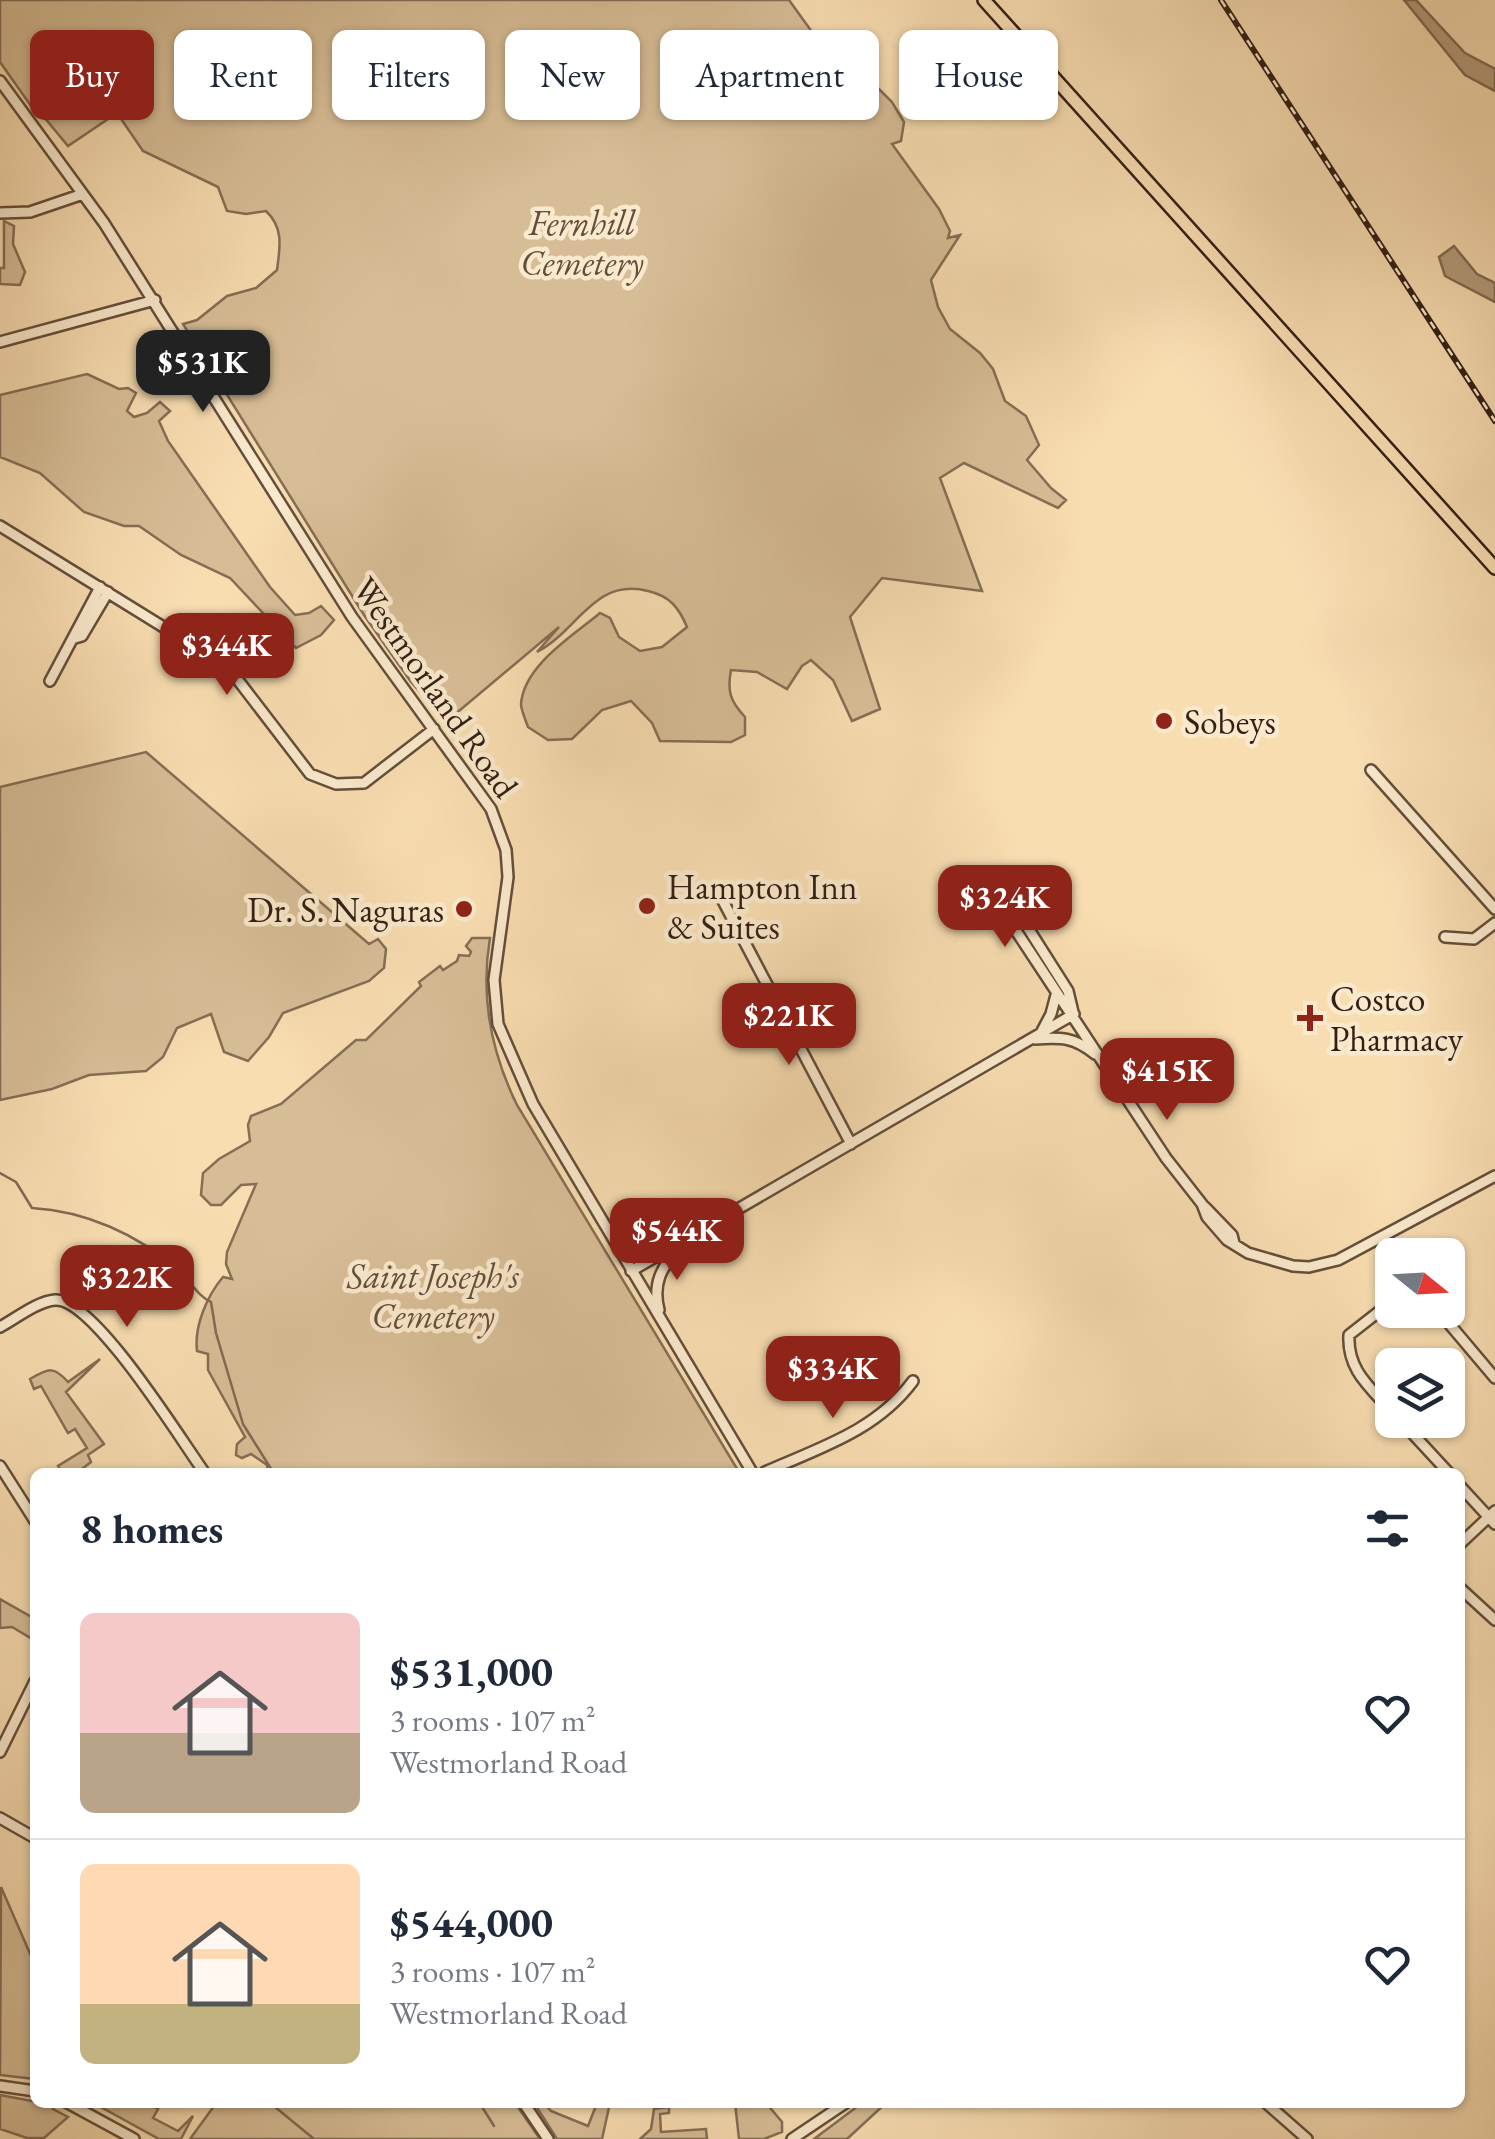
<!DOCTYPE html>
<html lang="en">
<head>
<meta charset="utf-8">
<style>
  body { margin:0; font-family:"EB Garamond",serif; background:#f6f6f7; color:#1f2937; height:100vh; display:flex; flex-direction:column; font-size:38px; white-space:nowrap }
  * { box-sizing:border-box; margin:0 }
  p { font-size:32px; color:#747a83 }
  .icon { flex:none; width:55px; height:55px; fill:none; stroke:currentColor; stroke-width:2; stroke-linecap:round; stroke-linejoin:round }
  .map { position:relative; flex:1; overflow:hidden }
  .drawer { position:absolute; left:30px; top:1468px; width:1435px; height:640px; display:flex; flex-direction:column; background:#fff; border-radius:15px; box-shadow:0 2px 8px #0004 }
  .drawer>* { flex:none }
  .top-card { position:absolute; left:30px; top:30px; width:1435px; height:90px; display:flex; gap:20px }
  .needle { width:65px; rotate:108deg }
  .buttons { position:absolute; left:1375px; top:1238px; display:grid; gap:20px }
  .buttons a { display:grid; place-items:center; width:90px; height:90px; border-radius:15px; background:#fff; box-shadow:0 2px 8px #0004; font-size:50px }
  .price { position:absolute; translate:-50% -85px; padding:0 22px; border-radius:20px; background:#8f2418; color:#fff; font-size:32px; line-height:65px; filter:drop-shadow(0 2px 5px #0008) }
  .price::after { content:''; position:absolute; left:50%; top:60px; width:30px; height:22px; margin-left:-15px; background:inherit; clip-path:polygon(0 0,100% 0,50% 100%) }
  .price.selected { background:#222; color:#fff }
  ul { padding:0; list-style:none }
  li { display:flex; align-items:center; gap:30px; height:250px; padding:0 50px }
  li+li { border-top:2px solid #e0e1e3 }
  li span { display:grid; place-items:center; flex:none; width:280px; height:200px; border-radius:15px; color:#555 }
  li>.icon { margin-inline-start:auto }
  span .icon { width:120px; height:120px; fill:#fffc; stroke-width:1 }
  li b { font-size:42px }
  h2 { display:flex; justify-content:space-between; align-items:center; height:120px; padding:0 50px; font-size:42px }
  .chip { padding:0 35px; border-radius:15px; background:#fff; box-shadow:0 2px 8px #0004; font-size:35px; line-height:90px }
  .chip.selected { background:#8f2418; color:#fff }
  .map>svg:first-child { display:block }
</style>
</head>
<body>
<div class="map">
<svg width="1495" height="2139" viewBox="0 0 1495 2139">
  <rect width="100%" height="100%" fill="#f8ddb1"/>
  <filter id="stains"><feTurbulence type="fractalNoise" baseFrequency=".002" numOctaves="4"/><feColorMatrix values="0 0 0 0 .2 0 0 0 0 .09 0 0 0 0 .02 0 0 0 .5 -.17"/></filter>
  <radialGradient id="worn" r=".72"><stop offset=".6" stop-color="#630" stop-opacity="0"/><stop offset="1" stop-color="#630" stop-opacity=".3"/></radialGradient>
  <path fill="#d7bd96" stroke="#856e55" stroke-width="2.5" d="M0,0H789L851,86L874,84L892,102L904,122L901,141L892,144L939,209L950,231L948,238L960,235L931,280L938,307L950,329L980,353L993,369L1005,401L1026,416L1039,445L1027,460L1051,488L1066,500L1058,508L964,463L940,478L982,591L882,578L850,617L880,709L852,721L833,680L811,660L802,666L787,689L757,672L731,670C727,691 730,701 745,717V735L731,742L660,741L652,723L631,701L602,710L572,739L548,740L528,727C526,721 521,710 521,704C524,665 574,635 600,613L610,618L619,637L640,651L662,647L687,627C679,608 670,596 648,591C594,577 578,631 537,652L559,627L447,721L411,682L364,615L183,324L197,320L227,296L256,288L277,270C280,247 284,228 266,211L246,214L227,211L218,187L143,151L117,113L68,146L39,111L36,113L0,62Z
    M4,221L14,226L13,244L25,272L20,285L0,284V268H4Z
    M87,374L119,389L128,388L136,393L127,411L134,417L147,413L160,402L170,411L159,421L168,441L270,587L295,615L309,613L321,606L334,620L321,635L296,648L230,578L181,555L139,526H124L84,512L40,473L0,457V395Z
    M146,752L369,944L378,939L386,949L384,968L369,981L283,1013L269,1037L248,1061L224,1052L211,1014L177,1028L163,1057L146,1071L89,1075L52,1089L0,1100V787Z
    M472,938H490C480,997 491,1052 517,1105L739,1472H268L267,1465L251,1454L242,1458L236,1455L237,1444L245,1437L208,1370V1354L197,1351C194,1326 207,1296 223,1277L232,1279L226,1264L227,1252L256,1184L241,1185L221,1205H211L201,1195L203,1173L219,1159L250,1141L248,1125L251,1116L281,1104L356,1040H366L421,986L419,982L440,966L443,970L457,961L459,955L469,956L471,952L466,946Z
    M100,1359L66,1392L104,1444L88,1455L91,1462L78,1472H62L58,1466L87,1448L75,1429L68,1433L41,1386L34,1389L30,1379C49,1368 54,1366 68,1382Z
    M0,1599L35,1619L34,1640L12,1627L0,1628Z
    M1,1887L35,1965V2079L0,2075Z
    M0,2095L53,2105V2109L68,2117L44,2138H27L0,2129Z
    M217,2102L515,2103L540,2139H190Z
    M101,2103H146L158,2109L153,2118L178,2131L193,2116L181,2139H159L99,2106Z
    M534,2103H544L551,2111L588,2126L597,2103H610L602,2139H557Z
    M735,2103H766L782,2122V2132L764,2139H739Z
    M862,2103H886L847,2139H814Z
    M669,2107V2113L660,2114L661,2132L706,2129L707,2139H640L651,2129L654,2109Z"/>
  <path fill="#b59c7c" stroke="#816a52" stroke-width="2.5" d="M1404,0H1416L1465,53L1495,69V91L1465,75Z
    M1454,246L1477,274L1495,283V302L1445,276L1439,257Z"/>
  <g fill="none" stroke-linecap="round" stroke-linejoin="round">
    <path stroke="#816a52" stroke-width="2.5" d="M0,1173L16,1182L32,1208C85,1211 137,1234 177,1269C190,1279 196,1295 211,1302L216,1333L243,1424L273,1472
      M269,2102L314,2139
      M479,2102L494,2126"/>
    <defs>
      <path id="minor" d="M0,81L104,223L352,617L491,809L506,850L508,877L494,980L498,1024L533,1104L752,1472
        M0,213L30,212L83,194
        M0,342L155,300
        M0,526L228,667L310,774L336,784L364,783L434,729
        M75,638L82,636L108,592
        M50,681L100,587
        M1371,770L1495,909
        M990,877L1000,892L1009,898L1068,991L1073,1012
        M1000,892L999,905L1166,1158L1202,1204L1207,1217L1227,1240L1248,1253L1293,1266L1309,1267L1338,1260L1495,1176
        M723,901L851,1144
        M1445,937L1474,939L1495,923
        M1042,1031L1051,1014L1056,995
        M1035,1039C1061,1037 1074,1037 1095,1054
        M1205,1207L1232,1235L1234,1243
        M612,1234C630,1249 643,1253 666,1246
        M631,1271L1074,1014
        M1392,1308L1381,1310L1349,1335C1347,1370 1370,1387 1392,1412
        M659,1310C652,1283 662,1268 678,1247
        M1430,1310L1446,1320L1495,1378
        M0,1327C15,1319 38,1301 55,1300C93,1297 181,1440 204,1472
        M1400,1420L1448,1472
        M0,1466L35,1521
        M765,1472C819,1448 876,1431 913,1381
        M1460,1486L1495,1524
        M1460,1544L1495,1511
        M1460,1588L1495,1620
        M0,1752L35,1681
        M0,1818L35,1838
        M0,2086L35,2091
        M66,2102L134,2139
        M523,2102L548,2139
        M1265,2102L1307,2139
        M792,2139L847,2102"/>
      <path id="major" d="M984,0L1495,568"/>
    </defs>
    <use href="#minor" stroke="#644e3b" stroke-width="14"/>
    <use href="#major" stroke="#331f14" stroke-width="16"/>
    <use href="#minor" stroke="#fae9cc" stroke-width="9"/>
    <use href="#major" stroke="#f8ddb1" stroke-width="11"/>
    <defs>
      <path id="rail" d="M1221,0L1495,421"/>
    </defs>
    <use href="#rail" stroke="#331f14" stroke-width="6"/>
    <use href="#rail" stroke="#fae9cc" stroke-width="2.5" stroke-dasharray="8" stroke-linecap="butt"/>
  </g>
  <g fill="#8f2418" stroke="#fae9cc" stroke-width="4">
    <circle cx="1164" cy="721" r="10"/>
    <circle cx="647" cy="906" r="10"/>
    <circle cx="464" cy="909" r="10"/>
    <path d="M1305 1003h10v10h10v10h-10v10h-10v-10h-10v-10h10z"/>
  </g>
  <g text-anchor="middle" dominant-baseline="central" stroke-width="9" stroke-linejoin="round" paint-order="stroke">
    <g font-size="35" font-style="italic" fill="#644e3b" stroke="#fae9cc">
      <text x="582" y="222">Fernhill<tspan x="582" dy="40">Cemetery</tspan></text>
      <text x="433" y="1275">Saint Joseph's<tspan x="433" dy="40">Cemetery</tspan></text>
    </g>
    <g font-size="35" fill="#331f14" stroke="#fae9cc">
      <text transform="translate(436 687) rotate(55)">Westmorland Road</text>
    </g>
    <g font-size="35" fill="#331f14" stroke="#fae9cc" text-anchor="start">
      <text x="1184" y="721">Sobeys</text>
      <text x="667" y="886">Hampton Inn<tspan x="667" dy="40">&amp; Suites</tspan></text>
      <text x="444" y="909" text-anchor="end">Dr. S. Naguras</text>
      <text x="1330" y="998">Costco<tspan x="1330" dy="40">Pharmacy</tspan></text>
    </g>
  </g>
  <rect width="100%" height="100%" filter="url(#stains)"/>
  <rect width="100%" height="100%" fill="url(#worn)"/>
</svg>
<div class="buttons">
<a><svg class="needle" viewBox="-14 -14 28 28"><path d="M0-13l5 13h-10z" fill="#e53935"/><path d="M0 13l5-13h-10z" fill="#747a83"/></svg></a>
<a><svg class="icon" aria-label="layers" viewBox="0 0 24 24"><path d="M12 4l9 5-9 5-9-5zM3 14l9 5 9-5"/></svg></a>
</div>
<b class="price selected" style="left:203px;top:415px">$531K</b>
<b class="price" style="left:227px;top:698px">$344K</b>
<b class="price" style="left:1005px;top:950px">$324K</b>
<b class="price" style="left:789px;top:1068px">$221K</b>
<b class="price" style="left:1167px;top:1123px">$415K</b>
<b class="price" style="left:677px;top:1283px">$544K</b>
<b class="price" style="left:127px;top:1330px">$322K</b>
<b class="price" style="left:833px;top:1421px">$334K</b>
<div class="top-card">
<a class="chip selected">Buy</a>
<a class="chip">Rent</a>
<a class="chip">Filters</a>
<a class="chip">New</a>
<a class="chip">Apartment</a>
<a class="chip">House</a>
</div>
<section class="drawer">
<h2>8 homes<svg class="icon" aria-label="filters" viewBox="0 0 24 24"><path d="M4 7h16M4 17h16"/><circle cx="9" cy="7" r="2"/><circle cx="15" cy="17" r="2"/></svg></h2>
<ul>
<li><span style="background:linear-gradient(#f6c9c9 60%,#b9a48a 0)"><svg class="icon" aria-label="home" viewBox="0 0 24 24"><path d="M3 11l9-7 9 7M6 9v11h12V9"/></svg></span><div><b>$531,000</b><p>3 rooms · 107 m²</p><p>Westmorland Road</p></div><svg class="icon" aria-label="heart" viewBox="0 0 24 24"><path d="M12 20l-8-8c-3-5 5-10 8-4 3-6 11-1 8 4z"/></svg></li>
<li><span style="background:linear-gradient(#ffd9b3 70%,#c2b280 0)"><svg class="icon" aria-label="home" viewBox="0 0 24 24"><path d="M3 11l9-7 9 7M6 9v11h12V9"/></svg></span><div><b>$544,000</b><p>3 rooms · 107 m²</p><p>Westmorland Road</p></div><svg class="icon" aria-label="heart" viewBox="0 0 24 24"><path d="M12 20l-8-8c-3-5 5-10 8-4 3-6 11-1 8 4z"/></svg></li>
</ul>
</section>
</div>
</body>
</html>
